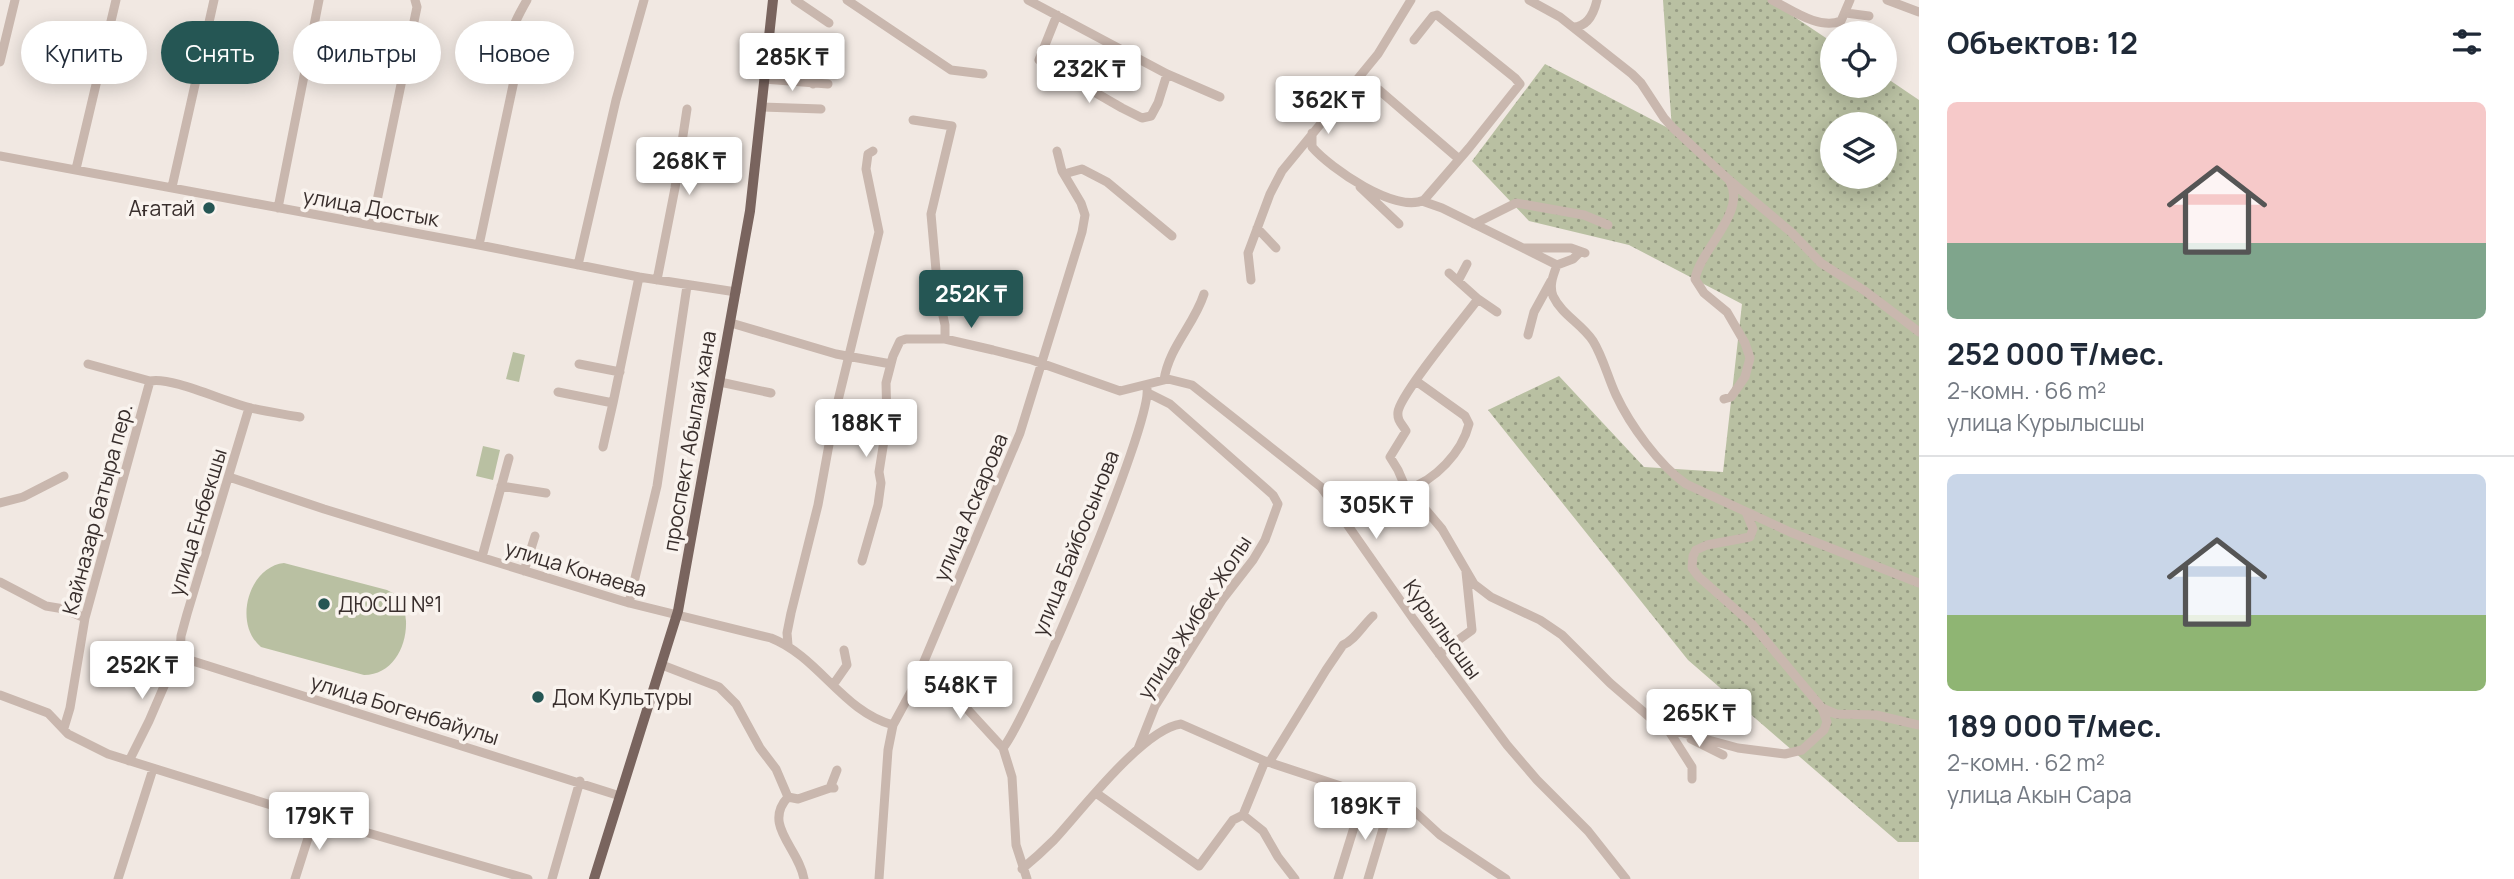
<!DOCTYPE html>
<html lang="ru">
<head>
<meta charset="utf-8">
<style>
  body { margin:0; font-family:Manrope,sans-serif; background:#f2f2f3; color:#1f2937; height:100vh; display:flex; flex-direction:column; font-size:26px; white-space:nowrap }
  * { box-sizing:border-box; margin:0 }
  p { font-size:23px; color:#747a83 }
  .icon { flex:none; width:38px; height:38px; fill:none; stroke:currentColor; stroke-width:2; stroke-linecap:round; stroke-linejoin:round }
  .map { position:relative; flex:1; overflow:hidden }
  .panel { display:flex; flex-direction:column; background:#fff; width:595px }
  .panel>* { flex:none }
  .top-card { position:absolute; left:21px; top:21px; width:665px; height:63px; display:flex; gap:14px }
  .buttons { position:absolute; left:1820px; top:21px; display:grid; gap:14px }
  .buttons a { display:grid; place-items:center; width:77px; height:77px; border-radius:50%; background:#fff; box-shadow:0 4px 18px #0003; font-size:35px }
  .price { position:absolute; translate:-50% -60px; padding:0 16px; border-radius:7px; background:#fff; color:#222; font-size:23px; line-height:46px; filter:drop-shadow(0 2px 4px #0008) }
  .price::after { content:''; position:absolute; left:50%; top:42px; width:21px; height:16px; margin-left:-10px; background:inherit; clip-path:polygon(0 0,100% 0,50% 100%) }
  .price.current { background:#255654; color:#fff }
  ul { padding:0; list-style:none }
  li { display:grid; align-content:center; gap:14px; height:371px; padding:0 28px }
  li+li { border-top:2px solid #e0e1e3 }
  li span { display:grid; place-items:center; height:217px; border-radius:10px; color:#555 }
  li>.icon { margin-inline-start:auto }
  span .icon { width:126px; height:126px; fill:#fffc; stroke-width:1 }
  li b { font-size:30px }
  h2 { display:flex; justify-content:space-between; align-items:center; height:84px; padding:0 28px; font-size:30px }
  .pill { padding:0 24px; border-radius:32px; background:#fff; box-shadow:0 4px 18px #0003; font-size:24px; line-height:63px }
  .pill.current { background:#255654; color:#fff }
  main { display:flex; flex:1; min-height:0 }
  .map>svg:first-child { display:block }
</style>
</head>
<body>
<main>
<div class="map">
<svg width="1919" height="879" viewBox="0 0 1919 879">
  <defs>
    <pattern id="grass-dots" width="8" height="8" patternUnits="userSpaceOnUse" patternTransform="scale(1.75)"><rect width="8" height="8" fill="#b9c0a2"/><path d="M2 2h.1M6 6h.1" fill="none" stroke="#979c84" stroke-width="1.8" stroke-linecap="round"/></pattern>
  </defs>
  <rect width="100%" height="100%" fill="#f1e8e2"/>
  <path fill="url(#grass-dots)" fill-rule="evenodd" d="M1663,0H1769L1832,42V86H1885V77L1919,100V842H1898L1688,660L1488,410L1559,376L1644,467L1723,472L1742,304L1629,245L1529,221L1472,161L1545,64L1672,130ZM1832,124H1885V177H1832Z"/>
  <path fill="#b9c0a2" d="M513,352L525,355L519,382L506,379Z
    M483,446L500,450L493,480L476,476Z
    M284,563L387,590C392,593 398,595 401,599C405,605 405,613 406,621C407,647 392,675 364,675L261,647C233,624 248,567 284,563Z"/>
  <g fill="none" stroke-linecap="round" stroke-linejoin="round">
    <path stroke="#c9b7ae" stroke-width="9" d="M795,0L829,23
      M847,0L951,70L983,74
      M1028,0L1167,74L1220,97
      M1529,0L1560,17L1632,74L1641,83L1664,118L1673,128L1728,179L1791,232L1821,263L1865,291L1919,332
      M1772,0C1792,10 1819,30 1841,21L1850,0
      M1887,0L1919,12
      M1846,13L1869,16
      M1057,15L1039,60L1122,108L1142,118L1151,116L1158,103L1167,74
      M1573,27C1588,27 1594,13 1597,0
      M0,62L15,0
      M764,79L828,84
      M813,84L815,57
      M1379,90L1459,159
      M762,107L821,109
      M913,120L952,126L931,214L938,293L945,325V339
      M1312,133V147C1330,168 1396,214 1424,200L1469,148L1520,84L1515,78L1437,15L1433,16L1414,40
      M0,156L479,245L639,277L736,292
      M76,169L116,0
      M1064,174L1082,169L1107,182L1172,236
      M172,187L214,0
      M1360,187L1399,224
      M1422,201L1442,208L1523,248H1571L1585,253
      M278,208L319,0
      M1474,224L1516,203L1584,215L1608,225
      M372,225L417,7L415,0
      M1257,228L1276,248
      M479,245L515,76C507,39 508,33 527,0
      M1523,248L1557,265C1553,276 1549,285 1553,296C1562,315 1582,324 1593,341C1603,357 1608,378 1616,395C1630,425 1659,465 1686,484L1790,532L1919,583
      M578,265L616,100L644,0
      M1557,265L1573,259L1580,252
      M1449,273L1478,299C1464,318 1400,394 1398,412C1397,421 1402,424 1406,431L1390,457L1398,470L1404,484L1442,529L1474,584L1491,597L1540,620L1562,635L1610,683L1661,727L1738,748L1785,754L1802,750L1824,730L1827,722L1822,708L1752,624L1699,577L1692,568L1693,556L1696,550L1707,545L1750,537L1753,529L1746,512
      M657,280L675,188L687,109
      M1251,280L1248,253L1270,194L1282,171L1378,54L1411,0
      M1458,281L1467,264
      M1478,299L1497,312
      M731,323L836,354L891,364
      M1528,335L1534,312L1551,281
      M88,364L150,381C171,376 227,403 251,408C267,412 284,414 300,417
      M579,364L620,372
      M1164,380C1169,347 1194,325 1204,294
      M720,382L771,393
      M558,392L613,403L639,277
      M1724,399L1731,397L1745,377L1750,358L1745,343L1727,312L1704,293L1695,279C1700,250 1747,212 1730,182
      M603,447L613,403
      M229,477L324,509L629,603L771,638C819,657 843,712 893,725
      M501,486L546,493
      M1407,489C1435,481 1462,452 1469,424L1465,416L1416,381
      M0,503L23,497L64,476
      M1337,508L1356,504L1404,484
      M482,557L509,458
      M862,561L878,505L881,483L879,472L887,422L886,383L893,356L900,341L906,339H945L993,350L1032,360L1120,391L1168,379L1192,385L1321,487L1414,620L1507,745L1537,780L1588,831L1626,879
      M524,571L535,536
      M0,582L46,606L64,609L85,618
      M629,603L657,486L687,286
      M788,645L787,633L791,613L818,505L834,417L879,232L866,169L868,154L873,151
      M1439,654L1472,630L1466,572
      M180,657L620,796
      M662,665L719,687L736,704L760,748L776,769L788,797C762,825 799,848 804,879
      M833,685L847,665L844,650
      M912,690L918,687L936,688L958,699L1003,748L1012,777L1016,845L1027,879
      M0,695L48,713L68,734L108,754L271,805L528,879
      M1822,708L1836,714L1876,715L1919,725
      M64,728L70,708L85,618L150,381
      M1669,731L1692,767V779
      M1691,739L1723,755
      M1003,748C1030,714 1152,423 1147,389
      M1138,749L1155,706L1222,600L1253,560L1265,540L1278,504L1273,495L1170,404L1148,393
      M129,761L149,721L171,670L180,657L181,636L187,614L249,408
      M1270,761L1326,670L1343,645C1355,640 1363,625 1373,616
      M830,788L837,770
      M1096,793L1199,866L1233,820L1243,815L1265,761
      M788,797L798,799L830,788H834
      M1243,815L1263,831L1278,857L1295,879
      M1022,869C1033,860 1044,850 1054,840C1081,811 1143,729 1181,724L1265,761L1413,810L1440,835L1506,879
      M118,879L153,769
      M295,879L315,816
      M552,879L580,781
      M879,879L888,750L893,725L912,690L1020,433L1082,232L1085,215L1081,203L1062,171L1057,151
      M1338,879L1364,795
      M1368,879L1391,802"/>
    <path stroke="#79645e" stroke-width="10" d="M594,879L678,611L750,211L773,0"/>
  </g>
  <g fill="#255654" stroke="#f9f3ee" stroke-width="2.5">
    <circle cx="209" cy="208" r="7"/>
    <circle cx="324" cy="604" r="7"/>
    <circle cx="538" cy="697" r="7"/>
  </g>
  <g text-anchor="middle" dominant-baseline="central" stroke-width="7" stroke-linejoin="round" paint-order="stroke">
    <g font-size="21" fill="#382e2c" stroke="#f9f3ee">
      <text transform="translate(371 207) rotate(10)">улица Достык</text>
      <text transform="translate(689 441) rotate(-80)">проспект Абылай хана</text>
      <text transform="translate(970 507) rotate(-67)">улица Аскарова</text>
      <text transform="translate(97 509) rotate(-75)">Кайназар батыра пер.</text>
      <text transform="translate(197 522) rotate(-73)">улица Енбекшы</text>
      <text transform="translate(1075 543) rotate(-68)">улица Байбосынова</text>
      <text transform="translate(576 568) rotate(17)">улица Конаева</text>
      <text transform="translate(1194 617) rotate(-57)">улица Жибек Жолы</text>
      <text transform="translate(1443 629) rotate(54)">Курылысшы</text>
      <text transform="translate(405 709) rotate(17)">улица Богенбайулы</text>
    </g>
    <g font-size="21" fill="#382e2c" stroke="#f9f3ee" text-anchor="start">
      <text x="195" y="208" text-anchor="end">Ағатай</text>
      <text x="338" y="604">ДЮСШ №1</text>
      <text x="552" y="697">Дом Культуры</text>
    </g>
  </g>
</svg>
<div class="buttons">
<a><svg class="icon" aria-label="locate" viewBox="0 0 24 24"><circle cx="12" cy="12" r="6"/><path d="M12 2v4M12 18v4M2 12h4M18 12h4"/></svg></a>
<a><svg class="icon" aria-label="layers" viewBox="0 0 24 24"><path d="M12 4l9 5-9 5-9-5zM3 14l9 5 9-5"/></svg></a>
</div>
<b class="price" style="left:792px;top:93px">285K ₸</b>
<b class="price" style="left:1089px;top:105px">232K ₸</b>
<b class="price" style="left:1328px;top:136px">362K ₸</b>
<b class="price" style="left:689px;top:197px">268K ₸</b>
<b class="price current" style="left:971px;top:330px">252K ₸</b>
<b class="price" style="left:866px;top:459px">188K ₸</b>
<b class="price" style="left:1376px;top:541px">305K ₸</b>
<b class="price" style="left:142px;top:701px">252K ₸</b>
<b class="price" style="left:960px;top:721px">548K ₸</b>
<b class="price" style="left:1699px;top:749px">265K ₸</b>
<b class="price" style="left:1365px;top:842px">189K ₸</b>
<b class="price" style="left:319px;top:852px">179K ₸</b>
<div class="top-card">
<a class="pill">Купить</a>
<a class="pill current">Снять</a>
<a class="pill">Фильтры</a>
<a class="pill">Новое</a>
</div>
</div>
<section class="panel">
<h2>Объектов: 12<svg class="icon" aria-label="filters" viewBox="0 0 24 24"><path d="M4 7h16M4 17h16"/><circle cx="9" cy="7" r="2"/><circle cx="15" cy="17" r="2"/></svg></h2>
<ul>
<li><span style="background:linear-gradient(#f6c9c9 65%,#7fa58c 0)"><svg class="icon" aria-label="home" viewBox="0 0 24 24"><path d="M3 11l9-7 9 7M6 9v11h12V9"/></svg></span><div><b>252 000 ₸/мес.</b><p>2-комн. · 66 m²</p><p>улица Курылысшы</p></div></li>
<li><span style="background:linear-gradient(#c9d6e8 65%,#8fb573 0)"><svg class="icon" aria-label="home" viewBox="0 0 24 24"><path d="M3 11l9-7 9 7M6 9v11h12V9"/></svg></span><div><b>189 000 ₸/мес.</b><p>2-комн. · 62 m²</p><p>улица Акын Сара</p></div></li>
</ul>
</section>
</main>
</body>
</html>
